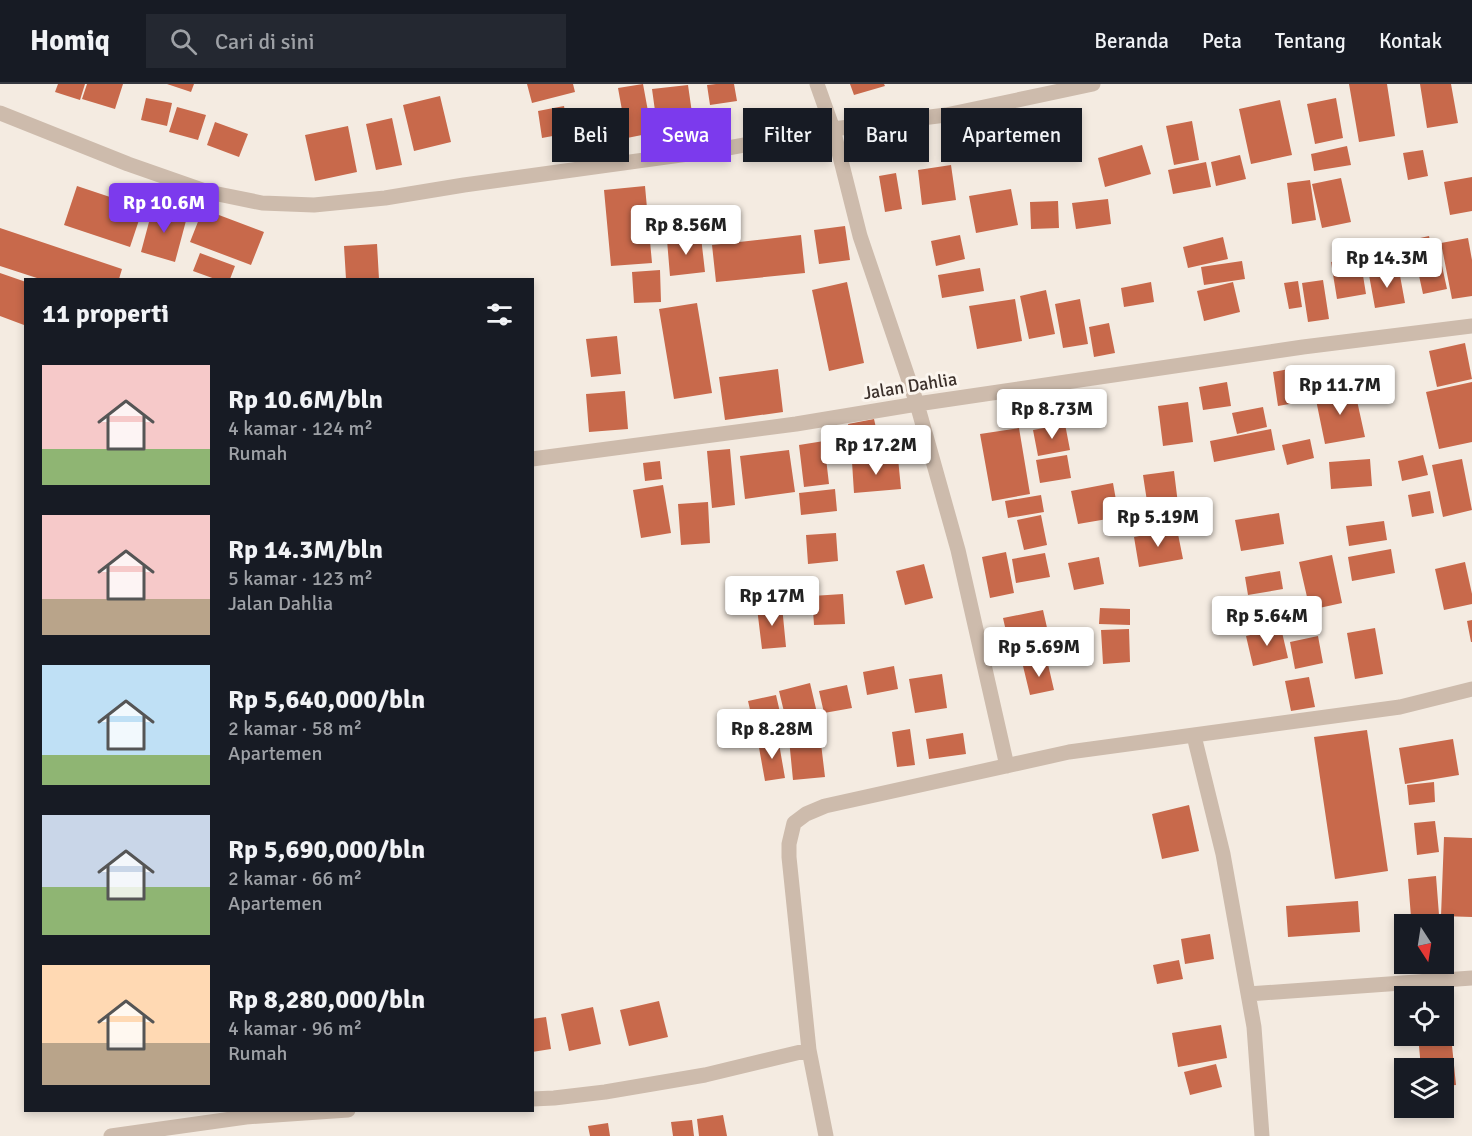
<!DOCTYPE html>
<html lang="id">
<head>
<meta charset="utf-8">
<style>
  body { margin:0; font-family:Signika,sans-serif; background:#242831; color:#f1f3f6; height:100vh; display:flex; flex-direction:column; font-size:22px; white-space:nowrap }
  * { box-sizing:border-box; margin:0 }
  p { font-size:20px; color:#9ea1a6 }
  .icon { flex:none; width:33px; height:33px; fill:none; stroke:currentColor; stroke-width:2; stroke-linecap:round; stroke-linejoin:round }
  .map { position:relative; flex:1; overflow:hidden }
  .details { position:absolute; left:24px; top:194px; width:510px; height:834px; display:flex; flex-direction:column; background:#171b24; border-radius:0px; box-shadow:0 3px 9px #0003 }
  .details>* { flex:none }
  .top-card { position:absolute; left:552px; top:24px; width:570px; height:54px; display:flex; gap:12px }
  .needle { width:39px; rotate:168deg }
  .fabs { position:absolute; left:1394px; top:830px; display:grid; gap:12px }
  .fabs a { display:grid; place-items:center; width:60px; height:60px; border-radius:0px; background:#171b24; box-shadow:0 3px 9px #0003; font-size:30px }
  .price { position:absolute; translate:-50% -51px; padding:0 14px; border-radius:6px; background:#fff; color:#222; font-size:20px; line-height:39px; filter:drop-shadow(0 2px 3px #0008) }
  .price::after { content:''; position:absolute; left:50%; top:36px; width:18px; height:14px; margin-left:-9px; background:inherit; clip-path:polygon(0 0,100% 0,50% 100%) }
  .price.active { background:#7c3aed; color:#fff }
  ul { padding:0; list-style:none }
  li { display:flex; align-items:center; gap:18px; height:150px; padding:0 18px }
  li span { display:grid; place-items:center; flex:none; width:168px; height:120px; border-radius:0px; color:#555 }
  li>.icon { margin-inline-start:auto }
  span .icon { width:72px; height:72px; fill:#fffc; stroke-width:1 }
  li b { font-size:26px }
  h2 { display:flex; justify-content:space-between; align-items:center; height:72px; padding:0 18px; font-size:26px }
  .pill { padding:0 21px; border-radius:0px; background:#171b24; box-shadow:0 3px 9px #0003; font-size:21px; line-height:54px }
  .pill.active { background:#7c3aed; color:#fff }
  header { display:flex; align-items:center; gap:36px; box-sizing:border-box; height:84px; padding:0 30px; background:#171b24; border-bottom:2px solid #363941 }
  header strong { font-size:28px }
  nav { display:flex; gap:33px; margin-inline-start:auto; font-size:21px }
  .search { width:420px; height:54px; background:#242831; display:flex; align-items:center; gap:15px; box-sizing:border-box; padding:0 21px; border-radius:0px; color:#9ea1a6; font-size:22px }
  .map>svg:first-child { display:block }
</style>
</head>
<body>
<header>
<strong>Homiq</strong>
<div class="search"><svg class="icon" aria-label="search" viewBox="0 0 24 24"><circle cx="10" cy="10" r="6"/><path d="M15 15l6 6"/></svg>Cari di sini</div>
<nav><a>Beranda</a><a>Peta</a><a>Tentang</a><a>Kontak</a></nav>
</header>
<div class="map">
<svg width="1472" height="1052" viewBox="0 0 1472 1052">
  <rect width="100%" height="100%" fill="#f4ebe1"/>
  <path fill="#c8694b" d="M58,0H85L80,16L55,8Z
    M87,0H123L115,25L82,15Z
    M167,0H194L191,8Z
    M527,0H573L575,8L532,19Z
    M643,0L652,49L627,54L618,4Z
    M716,0H734L737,17L710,21L707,1Z
    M850,0H884L885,2L854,11Z
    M1349,0H1387L1395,52L1359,58Z
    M1420,0H1451L1458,39L1427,44Z
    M688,1L692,29L656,34L652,5Z
    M440,12L451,58L414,67L403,21Z
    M146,14L172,19L167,42L141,36Z
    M1336,14L1343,54L1315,60L1307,20Z
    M1280,16L1292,71L1251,80L1239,25Z
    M564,22L569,49L542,54L538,27Z
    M177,23L206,31L198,56L169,48Z
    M392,34L402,81L376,86L366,40Z
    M1192,37L1199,76L1174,81L1166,42Z
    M215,38L248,50L239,73L207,61Z
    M348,42L357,88L315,97L305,51Z
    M1142,61L1151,90L1105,103L1098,74Z
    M1347,62L1351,81L1314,87L1311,70Z
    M1423,66L1428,92L1408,96L1403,69Z
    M1240,71L1246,95L1216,102L1211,78Z
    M1206,78L1211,103L1173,110L1168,86Z
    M951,81L956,116L922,121L918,86Z
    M896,89L902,125L885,128L879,92Z
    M1472,93V127L1450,131L1444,98Z
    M1341,94L1351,138L1322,144L1312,100Z
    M1310,96L1316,136L1292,140L1287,99Z
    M77,102L143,124L130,163L64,141Z
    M645,102L652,179L611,182L604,106Z
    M1011,105L1018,141L976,149L969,112Z
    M1108,115L1111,140L1076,145L1072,119Z
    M1058,117L1059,144L1031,145L1030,118Z
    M153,123L187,133L175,178L141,168Z
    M203,125L264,148L251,181L190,158Z
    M845,142L850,176L819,180L814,146Z
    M0,144L122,185L119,195H40L0,182Z
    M801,151L805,189L716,198L712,161Z
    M960,151L965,175L936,182L931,157Z
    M1429,152L1435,180L1414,185L1407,157Z
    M701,153L705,188L670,192L667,156Z
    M1223,153L1228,175L1188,184L1183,163Z
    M1468,154L1472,176V212L1452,215L1441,159Z
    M377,160L379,195H346L344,162Z
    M1396,161L1400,181L1370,186L1366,167Z
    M200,169L235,182L230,195H215L193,187Z
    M1360,173L1366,210L1337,215L1331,178Z
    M1242,177L1245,195L1204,201L1201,183Z
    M1442,182L1447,205L1423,210L1418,187Z
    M980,184L984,207L942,214L938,191Z
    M660,186L661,218L634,219L632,188Z
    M1399,186L1405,219L1375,224L1369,191Z
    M0,189L26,198L24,241L0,232Z
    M1323,196L1329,235L1308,238L1302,199Z
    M1298,197L1302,223L1289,225L1284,199Z
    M847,198L864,279L829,287L812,206Z
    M1151,198L1154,218L1124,223L1121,204Z
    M1233,198L1240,228L1204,237L1197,207Z
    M1046,206L1055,250L1029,255L1020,212Z
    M1015,215L1022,257L977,265L969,222Z
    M1080,215L1088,260L1063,264L1055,220Z
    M697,219L712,309L674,315L659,225Z
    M1109,239L1115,269L1094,273L1089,243Z
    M617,252L621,290L591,293L586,255Z
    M1465,259L1472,295L1437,303L1429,267Z
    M778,285L783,328L725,336L719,293Z
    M1289,285L1295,319L1278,322L1273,288Z
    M1227,298L1231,322L1203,326L1199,303Z
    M1472,298V358L1439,365L1426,308Z
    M1354,303L1365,353L1325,360L1315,311Z
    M625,307L628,345L589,348L586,310Z
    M1188,318L1193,358L1163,362L1158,322Z
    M1263,323L1267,343L1237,350L1232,329Z
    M874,335L881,366L854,371L848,340Z
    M1065,340L1070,366L1038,372L1033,346Z
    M1019,344L1030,410L992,417L980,350Z
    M1271,345L1275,366L1214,378L1210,357Z
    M1310,355L1314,374L1287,381L1282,361Z
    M824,357L829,400L804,403L799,361Z
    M730,365L735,421L712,424L707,367Z
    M789,366L795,408L745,415L740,372Z
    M1067,371L1071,394L1040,399L1036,376Z
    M1423,371L1428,391L1402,397L1398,377Z
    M898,374L901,405L854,409L852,378Z
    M1370,375L1372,402L1331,405L1329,378Z
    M1462,375L1472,426L1443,433L1432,381Z
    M660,377L662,395L645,397L643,379Z
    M1174,387L1178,420L1148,424L1143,391Z
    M1113,399L1119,433L1078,440L1071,407Z
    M663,401L671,449L641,454L633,406Z
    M835,405L837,427L801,431L799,409Z
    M1430,407L1434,429L1412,433L1408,411Z
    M1041,411L1044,428L1008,434L1005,417Z
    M708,418L710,459L681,461L678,420Z
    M1279,429L1284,460L1241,467L1235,436Z
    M1041,431L1047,461L1024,466L1017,436Z
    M1384,437L1387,456L1349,462L1346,442Z
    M1177,445L1183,475L1139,483L1134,453Z
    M836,449L838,477L808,480L806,451Z
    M1391,465L1395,489L1352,497L1348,473Z
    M1006,468L1014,509L990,514L982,473Z
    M1045,469L1050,493L1016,499L1012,475Z
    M1332,471L1342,519L1310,526L1299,478Z
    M1099,473L1104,500L1074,506L1068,479Z
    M1465,478L1472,510V520L1444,526L1435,485Z
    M924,480L933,514L905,521L896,487Z
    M1280,487L1283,505L1248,511L1245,493Z
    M843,510L845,540L814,541L812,512Z
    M782,522L786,563L762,565L757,524Z
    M1100,524L1130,525V541L1099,540Z
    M1043,526L1048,548L1008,556L1003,534Z
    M1472,536V558H1471L1467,537Z
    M1281,544L1288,574L1253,582L1246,552Z
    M1375,544L1383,590L1355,595L1347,549Z
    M1129,545L1130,578L1103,580L1101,546Z
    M1318,552L1323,579L1295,585L1290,558Z
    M1047,576L1054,606L1030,611L1023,582Z
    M894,582L898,605L867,611L863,588Z
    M942,590L947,624L915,629L909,595Z
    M1309,593L1315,623L1291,627L1285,597Z
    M810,599L817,629L786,636L779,607Z
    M847,601L852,624L824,629L819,607Z
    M776,611L782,637L754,643L748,617Z
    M745,628L748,645L726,648L724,631Z
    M910,645L915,681L897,683L892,648Z
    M1367,646L1388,787L1335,795L1314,653Z
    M963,649L966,670L929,675L926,655Z
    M820,651L825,693L793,696L789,655Z
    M778,654L785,694L765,697L758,658Z
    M1453,655L1459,691L1405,700L1399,664Z
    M1434,698L1435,718L1409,721L1407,701Z
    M1189,721L1199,767L1162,775L1152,730Z
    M1435,737L1439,768L1417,771L1414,739Z
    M1444,753L1472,754V833L1441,832Z
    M1436,792L1439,831L1411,833L1408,795Z
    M1358,817L1360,848L1288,853L1286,822Z
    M1210,850L1214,875L1185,880L1181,855Z
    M1179,876L1183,895L1157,900L1153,881Z
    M659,917L668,953L629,962L620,926Z
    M593,923L601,960L569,967L561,930Z
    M546,933L551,965L532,968V935Z
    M1221,941L1227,974L1178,983L1172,949Z
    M1450,942L1456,1001L1443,1002V984H1421L1418,951H1443V943Z
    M1216,980L1222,1003L1190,1011L1184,988Z
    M723,1031L727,1052H699L697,1035Z
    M692,1036L694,1052H673L671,1038Z
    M608,1039L610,1052H590L588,1042Z"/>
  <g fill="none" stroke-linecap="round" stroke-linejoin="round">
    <path stroke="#cdbbac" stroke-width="15" d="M817,0L833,45L860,152L917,320L958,466L1007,682
      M0,29L128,80L208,108L262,119L314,121L385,114L464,101L717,66L833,45L946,31L1093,0
      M532,375L796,340L917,320L1303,263L1472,242
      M1194,652L1223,770L1254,943L1262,1052
      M1248,910L1472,894
      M532,1015L554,1014L605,1008L705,991L809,966
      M111,1052L246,1033L348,1026
      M826,1052L809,966L789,773V760L794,739L806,730L825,722L1069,668L1400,623L1472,605"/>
  </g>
  <g text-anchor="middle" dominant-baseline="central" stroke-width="6" stroke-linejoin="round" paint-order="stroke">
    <g font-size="18" fill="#3b302b" stroke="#fbf5ee">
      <text transform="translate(910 302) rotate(-9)">Jalan Dahlia</text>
    </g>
  </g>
</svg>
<div class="fabs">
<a><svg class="needle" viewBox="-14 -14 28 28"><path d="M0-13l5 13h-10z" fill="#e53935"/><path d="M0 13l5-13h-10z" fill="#9ea1a6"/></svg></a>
<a><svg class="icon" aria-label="locate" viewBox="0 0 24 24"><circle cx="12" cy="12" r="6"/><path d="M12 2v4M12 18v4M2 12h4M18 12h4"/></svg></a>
<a><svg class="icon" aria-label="layers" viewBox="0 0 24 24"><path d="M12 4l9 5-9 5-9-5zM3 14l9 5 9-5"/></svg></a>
</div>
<b class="price active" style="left:164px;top:150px">Rp 10.6M</b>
<b class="price" style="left:686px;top:172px">Rp 8.56M</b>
<b class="price" style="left:1387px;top:205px">Rp 14.3M</b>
<b class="price" style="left:1340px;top:332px">Rp 11.7M</b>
<b class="price" style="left:1052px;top:356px">Rp 8.73M</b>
<b class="price" style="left:876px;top:392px">Rp 17.2M</b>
<b class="price" style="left:1158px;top:464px">Rp 5.19M</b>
<b class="price" style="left:772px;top:543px">Rp 17M</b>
<b class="price" style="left:1267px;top:563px">Rp 5.64M</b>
<b class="price" style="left:1039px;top:594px">Rp 5.69M</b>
<b class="price" style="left:772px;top:676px">Rp 8.28M</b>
<div class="top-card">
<a class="pill">Beli</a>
<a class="pill active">Sewa</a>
<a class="pill">Filter</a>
<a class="pill">Baru</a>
<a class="pill">Apartemen</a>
</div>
<section class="details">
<h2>11 properti<svg class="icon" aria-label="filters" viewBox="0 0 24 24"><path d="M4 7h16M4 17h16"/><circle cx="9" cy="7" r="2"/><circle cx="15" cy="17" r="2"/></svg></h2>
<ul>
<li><span style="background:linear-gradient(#f6c9c9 70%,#8fb573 0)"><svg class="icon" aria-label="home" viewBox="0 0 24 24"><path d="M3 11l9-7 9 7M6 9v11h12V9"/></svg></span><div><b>Rp 10.6M/bln</b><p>4 kamar · 124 m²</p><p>Rumah</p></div></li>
<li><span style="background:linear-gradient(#f6c9c9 70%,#b9a48a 0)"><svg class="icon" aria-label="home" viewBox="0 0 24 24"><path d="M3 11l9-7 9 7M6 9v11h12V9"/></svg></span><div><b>Rp 14.3M/bln</b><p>5 kamar · 123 m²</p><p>Jalan Dahlia</p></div></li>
<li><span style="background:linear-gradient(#bfe0f5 75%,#8fb573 0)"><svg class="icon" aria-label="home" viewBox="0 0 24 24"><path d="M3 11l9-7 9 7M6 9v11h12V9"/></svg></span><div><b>Rp 5,640,000/bln</b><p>2 kamar · 58 m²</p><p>Apartemen</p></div></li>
<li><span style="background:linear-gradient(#c9d6e8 60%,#8fb573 0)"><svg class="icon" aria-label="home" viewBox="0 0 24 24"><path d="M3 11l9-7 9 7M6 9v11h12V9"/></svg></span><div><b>Rp 5,690,000/bln</b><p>2 kamar · 66 m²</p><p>Apartemen</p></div></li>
<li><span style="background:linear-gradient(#ffd9b3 65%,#b9a48a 0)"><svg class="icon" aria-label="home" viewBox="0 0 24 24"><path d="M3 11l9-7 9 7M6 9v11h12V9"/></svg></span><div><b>Rp 8,280,000/bln</b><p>4 kamar · 96 m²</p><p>Rumah</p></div></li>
</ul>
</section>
</div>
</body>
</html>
